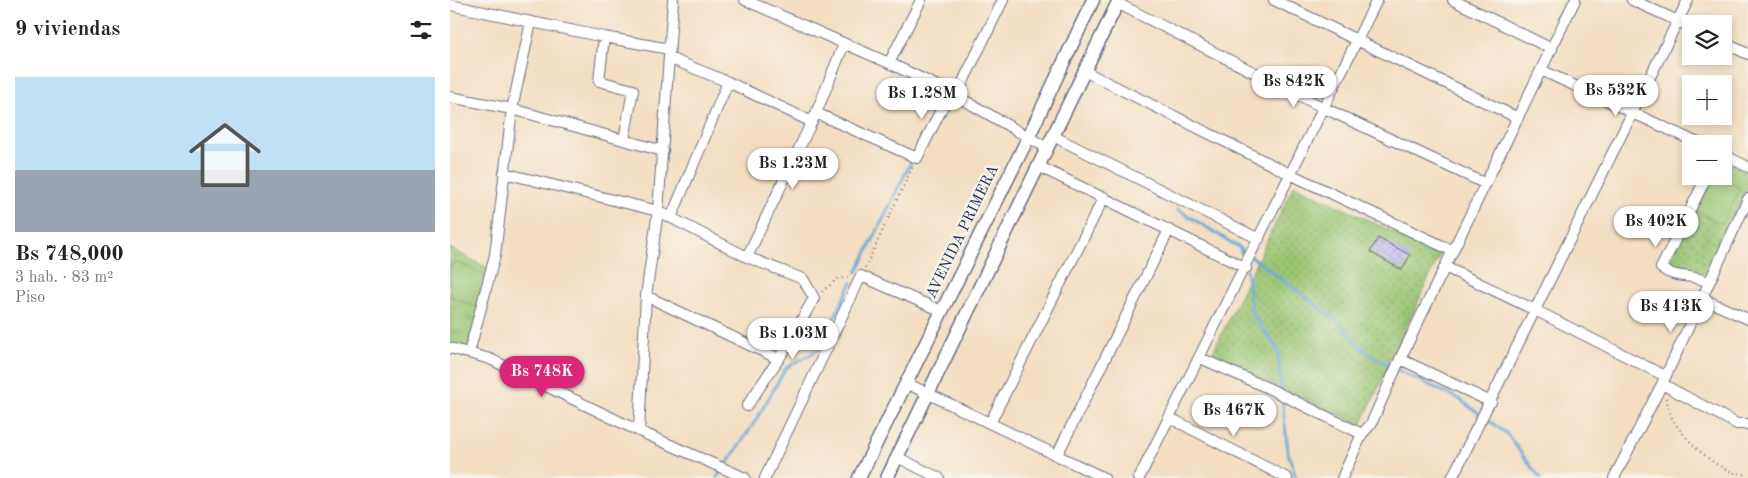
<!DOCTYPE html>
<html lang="es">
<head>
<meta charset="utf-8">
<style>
  body { margin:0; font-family:"Old Standard TT",serif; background:#f2f2f2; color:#222; height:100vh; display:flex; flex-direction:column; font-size:19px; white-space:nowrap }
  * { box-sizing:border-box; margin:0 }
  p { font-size:16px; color:#767676 }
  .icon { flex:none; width:28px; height:28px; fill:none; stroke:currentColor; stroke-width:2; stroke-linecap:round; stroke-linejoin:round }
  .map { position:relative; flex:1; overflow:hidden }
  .side { display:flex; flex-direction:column; background:#fff; width:450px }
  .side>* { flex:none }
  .buttons { position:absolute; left:1232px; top:15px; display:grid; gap:10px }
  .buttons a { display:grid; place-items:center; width:50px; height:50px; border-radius:0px; background:#fff; box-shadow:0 2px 8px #0003; font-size:25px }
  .price { position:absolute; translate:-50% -42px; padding:0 11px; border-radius:18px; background:#fff; color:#222; font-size:16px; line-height:32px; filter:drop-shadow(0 1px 2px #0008) }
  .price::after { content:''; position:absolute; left:50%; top:30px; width:15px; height:11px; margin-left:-8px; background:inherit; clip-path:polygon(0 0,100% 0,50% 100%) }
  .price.active { background:#db2777; color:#fff }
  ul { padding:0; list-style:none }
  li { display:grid; align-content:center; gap:10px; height:265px; padding:0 15px }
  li+li { border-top:1px solid #e0e0e0 }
  li span { display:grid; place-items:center; height:155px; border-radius:0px; color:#555 }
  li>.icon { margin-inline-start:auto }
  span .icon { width:90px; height:90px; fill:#fffc; stroke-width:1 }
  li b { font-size:21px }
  h2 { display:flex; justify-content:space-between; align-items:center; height:60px; padding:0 15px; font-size:21px }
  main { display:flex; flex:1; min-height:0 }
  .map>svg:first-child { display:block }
</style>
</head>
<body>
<main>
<section class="side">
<h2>9 viviendas<svg class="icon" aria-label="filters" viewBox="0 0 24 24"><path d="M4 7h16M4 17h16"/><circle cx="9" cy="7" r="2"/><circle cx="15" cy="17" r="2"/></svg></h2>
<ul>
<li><span style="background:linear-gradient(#bfe0f5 60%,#9aa5b1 0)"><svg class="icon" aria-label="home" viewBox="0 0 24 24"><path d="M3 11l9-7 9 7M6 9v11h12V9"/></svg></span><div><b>Bs 748,000</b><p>3 hab. · 83 m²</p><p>Piso</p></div></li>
</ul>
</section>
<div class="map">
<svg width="1298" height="478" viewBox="0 0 1298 478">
  <defs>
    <pattern id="grass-tufts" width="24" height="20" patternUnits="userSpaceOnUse" patternTransform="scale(1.25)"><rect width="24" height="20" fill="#99c573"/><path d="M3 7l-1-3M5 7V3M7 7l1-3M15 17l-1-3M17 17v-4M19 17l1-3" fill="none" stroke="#7ca062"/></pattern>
    <pattern id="park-dots" width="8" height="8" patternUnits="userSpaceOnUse" patternTransform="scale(1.25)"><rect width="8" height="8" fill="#99c573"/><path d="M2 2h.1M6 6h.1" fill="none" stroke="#7ca062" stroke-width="1.8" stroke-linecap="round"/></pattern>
    <pattern id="building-cross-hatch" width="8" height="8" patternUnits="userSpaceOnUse" patternTransform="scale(1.25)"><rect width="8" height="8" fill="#baaff7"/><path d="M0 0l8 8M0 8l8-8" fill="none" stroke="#968fcb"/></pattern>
  </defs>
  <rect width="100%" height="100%" fill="#f7f3e8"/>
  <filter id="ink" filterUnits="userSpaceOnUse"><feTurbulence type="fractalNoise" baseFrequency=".02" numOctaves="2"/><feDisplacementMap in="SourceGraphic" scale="10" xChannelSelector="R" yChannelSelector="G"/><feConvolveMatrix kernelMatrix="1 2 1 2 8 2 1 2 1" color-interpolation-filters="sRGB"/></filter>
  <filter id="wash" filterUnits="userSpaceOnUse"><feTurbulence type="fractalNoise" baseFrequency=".0096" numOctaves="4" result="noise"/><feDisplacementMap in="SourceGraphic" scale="20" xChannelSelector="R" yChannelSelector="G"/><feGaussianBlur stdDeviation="1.12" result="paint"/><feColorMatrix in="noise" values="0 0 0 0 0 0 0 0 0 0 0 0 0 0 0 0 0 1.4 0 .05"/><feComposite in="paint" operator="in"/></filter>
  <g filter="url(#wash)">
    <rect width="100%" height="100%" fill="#f3dec1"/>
    <path fill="url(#grass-tufts)" stroke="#5a7a68" d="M0,248L41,270L17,349L0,344Z"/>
    <path fill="url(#park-dots)" stroke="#5a7a68" d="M1274,159L1298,170V187L1256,274L1217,266L1261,176H1274Z
      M844,185L990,254L911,425L761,356Z"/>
    <path fill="#99c573" stroke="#5a7a68" d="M1263,176L1290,188L1272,224L1246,211Z
      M4,261L39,277L26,307L0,296V269Z"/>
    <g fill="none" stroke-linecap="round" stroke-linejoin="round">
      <path stroke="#67a7da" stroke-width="3" d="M727,209L790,248L794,261
        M790,248L886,320L917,353L945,369L1009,399L1057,434L1090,478
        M796,269L802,314L828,349L831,391
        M407,272L461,162
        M832,398L838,452L846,478
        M277,464L306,420L336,368L368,350L402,282
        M267,478L270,472"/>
    </g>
    <g id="blocks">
      <path fill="url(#building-cross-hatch)" d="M928,238L960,255L952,270L920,252Z"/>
    </g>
  </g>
  <g filter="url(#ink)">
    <use href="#blocks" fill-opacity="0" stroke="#676c81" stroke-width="1"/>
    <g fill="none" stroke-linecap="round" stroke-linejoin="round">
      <defs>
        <path id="minor" d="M295,0L439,63L500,92L597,148
          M824,0L1068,118
          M1003,0L1102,49
          M1182,0L1241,27
          M667,3L874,108L1036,184
          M0,5L154,37L149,81L183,90L174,140
          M154,37L219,49
          M1274,43L1298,54
          M219,58L278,82L362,122
          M439,63L471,0
          M1091,70L1250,144
          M634,71L840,174L1003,251
          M506,96L553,0
          M0,97L62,109L213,151
          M366,113L467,158L500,92
          M603,136L809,239
          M1274,155L1298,167
          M588,166L796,268
          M54,173L208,211L297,257L353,279L364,298L336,348L297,406
          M1257,176L1211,268C1227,280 1240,273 1258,282
          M221,218L278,82
          M297,257L366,113L394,44
          M995,267L1085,310L1215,376
          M196,296L329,359
          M1251,298L1298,319
          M0,348L40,359L189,431L295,478
          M19,353L45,255L62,109L81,22
          M750,358L818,388L912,434
          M950,359L1041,402
          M456,383L654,478
          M1212,384L1287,424H1298
          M720,418L837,478
          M540,423L654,197
          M189,431L196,296L208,211L223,0
          M607,455L719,230
          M447,457L489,478
          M315,478L411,276L492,311
          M689,478L927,0
          M892,478L912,434L921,424L950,359L1125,0
          M1002,478L1238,0
          M1164,478L1212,384L1298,199"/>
        <path id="major" d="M409,478L578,138L643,0
          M437,478L669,0"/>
      </defs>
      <use href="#minor" stroke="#676c81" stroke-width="12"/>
      <use href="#major" stroke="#676c81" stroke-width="15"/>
      <path stroke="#676c81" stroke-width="2" stroke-dasharray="1 4" stroke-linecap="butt" d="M415,268L463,166
        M372,292L387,279L400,277
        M1216,398C1218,405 1220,414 1223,420C1235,440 1273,478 1298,474"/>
      <use href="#minor" stroke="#fff" stroke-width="10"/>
      <use href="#major" stroke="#fff" stroke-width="12"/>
    </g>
  </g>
  <g text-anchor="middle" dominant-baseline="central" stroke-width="5" stroke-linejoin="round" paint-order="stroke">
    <g font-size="15" fill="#1b2f5e" stroke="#f7f3e8">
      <text transform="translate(513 232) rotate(-64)">AVENIDA PRIMERA</text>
    </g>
  </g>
</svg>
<div class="buttons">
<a><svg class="icon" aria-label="layers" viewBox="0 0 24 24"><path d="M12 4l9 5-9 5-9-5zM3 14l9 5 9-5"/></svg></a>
<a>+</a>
<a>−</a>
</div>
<b class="price" style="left:844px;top:108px">Bs 842K</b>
<b class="price" style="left:1166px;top:117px">Bs 532K</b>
<b class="price" style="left:472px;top:120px">Bs 1.28M</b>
<b class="price" style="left:343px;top:190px">Bs 1.23M</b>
<b class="price" style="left:1206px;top:248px">Bs 402K</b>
<b class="price" style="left:1221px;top:333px">Bs 413K</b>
<b class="price" style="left:343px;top:360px">Bs 1.03M</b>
<b class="price active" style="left:92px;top:398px">Bs 748K</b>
<b class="price" style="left:784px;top:437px">Bs 467K</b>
</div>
</main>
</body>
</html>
